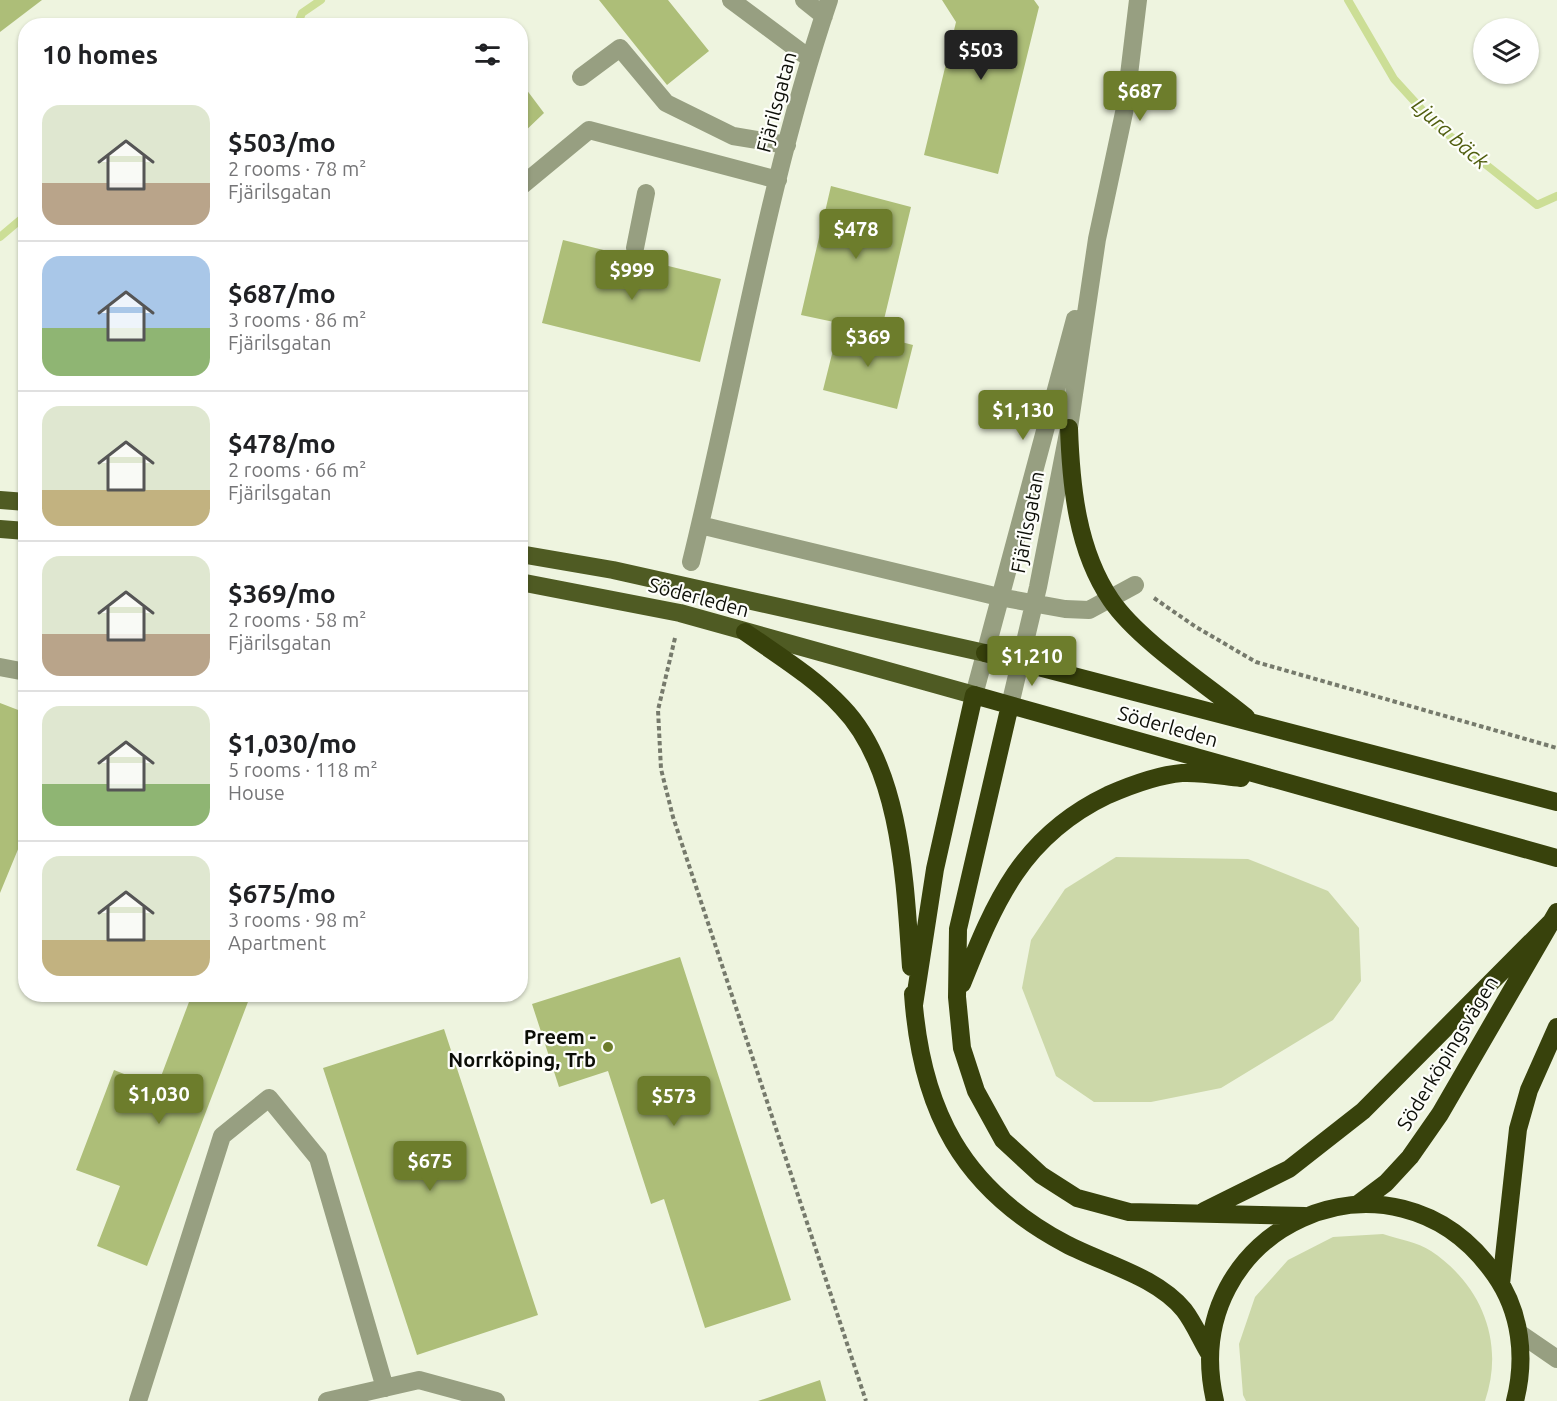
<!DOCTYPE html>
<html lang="en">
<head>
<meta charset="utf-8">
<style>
  body { margin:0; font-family:Ubuntu,sans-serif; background:#f2f2f2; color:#202124; height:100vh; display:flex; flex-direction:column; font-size:22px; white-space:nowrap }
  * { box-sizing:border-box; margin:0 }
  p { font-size:20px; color:#757577 }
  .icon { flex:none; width:33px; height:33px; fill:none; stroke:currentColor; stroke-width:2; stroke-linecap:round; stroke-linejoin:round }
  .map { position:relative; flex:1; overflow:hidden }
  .drawer { position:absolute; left:18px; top:18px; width:510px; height:984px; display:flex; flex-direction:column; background:#fff; border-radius:24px; box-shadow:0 2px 4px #0004 }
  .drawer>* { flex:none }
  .buttons { position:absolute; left:1473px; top:18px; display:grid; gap:12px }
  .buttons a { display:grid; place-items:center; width:66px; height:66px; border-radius:50%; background:#fff; box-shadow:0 2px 4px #0004; font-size:30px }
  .price { position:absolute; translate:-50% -51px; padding:0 14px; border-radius:6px; background:#6d7d2c; color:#fff; font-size:20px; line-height:39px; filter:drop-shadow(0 2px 3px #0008) }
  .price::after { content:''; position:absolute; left:50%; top:36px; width:18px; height:14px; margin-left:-9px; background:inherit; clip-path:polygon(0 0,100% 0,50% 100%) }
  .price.active { background:#222; color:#fff }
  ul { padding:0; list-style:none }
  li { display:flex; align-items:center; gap:18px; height:150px; padding:0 24px }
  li+li { border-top:2px solid #e0e0e0 }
  li span { display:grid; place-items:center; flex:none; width:168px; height:120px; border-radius:18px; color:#555 }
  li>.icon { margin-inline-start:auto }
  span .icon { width:72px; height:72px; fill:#fffc; stroke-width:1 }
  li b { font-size:26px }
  h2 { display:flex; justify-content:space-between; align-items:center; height:72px; padding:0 24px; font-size:26px }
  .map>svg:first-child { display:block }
</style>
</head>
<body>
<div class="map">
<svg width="1557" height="1401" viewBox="0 0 1557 1401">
  <rect width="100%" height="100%" fill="#eef4df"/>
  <path fill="#ccd8a9" d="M1116,857L1248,859L1328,891L1359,928L1361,981L1333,1020L1221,1088L1151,1102H1094L1056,1076L1022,988L1031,940L1065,889Z
    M1383,1234C1397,1239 1418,1242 1431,1251C1482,1285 1505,1343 1485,1401H1246L1243,1395L1239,1344L1255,1297L1288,1260L1333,1237Z"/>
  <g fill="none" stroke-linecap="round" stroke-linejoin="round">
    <path stroke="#ccde96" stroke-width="8" d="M1348,0L1394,79L1436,125L1537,205L1557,196
      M297,26L302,13L321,0
      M0,237L26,215"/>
  </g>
  <path fill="#adbe78" d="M0,0H42L0,32Z
    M599,0H668L709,51L667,85Z
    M942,0H1034L1039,7L998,174L924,155L956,22Z
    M520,81L544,113L520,136Z
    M831,186L911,207L881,332L801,315Z
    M563,240L721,279L700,362L542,323Z
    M839,326L913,345L897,409L823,390Z
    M0,703L26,713V724L20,740L26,742V830L0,893Z
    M680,957L791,1300L705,1328L664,1199L651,1204L608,1071L559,1087L532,1004Z
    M192,994H251L147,1266L97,1246L120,1186L76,1170L114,1070L157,1087Z
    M444,1029L538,1315L417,1355L323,1068Z
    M820,1380L826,1401H758Z"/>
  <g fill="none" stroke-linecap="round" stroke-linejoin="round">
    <path stroke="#767a6c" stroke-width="4" stroke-dasharray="4.5 3" stroke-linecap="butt" d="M1154,598L1196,627L1256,662L1557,748
      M675,638L658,710L661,769L673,817L866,1401"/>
    <path stroke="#979f81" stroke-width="18" d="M731,0L809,58
      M804,0L824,16
      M581,77L620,48L666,103L733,136L787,145
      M520,187L589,130L778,180
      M635,248L646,193
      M700,525L999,597L1065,609L1089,610L1135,585
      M691,562C737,375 767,183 829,0
      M0,667L26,672
      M974,695L1075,319
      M1010,705L1038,587L1069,428L1097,239L1125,108L1138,0
      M1519,1333L1557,1359
      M138,1401L222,1136L269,1098L318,1158L385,1388
      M327,1401L419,1380L496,1401"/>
    <path stroke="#4f5b23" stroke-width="18" d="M0,500L26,502
      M0,529L26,531
      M520,554L613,570L985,653
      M520,582L680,613L974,695"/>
    <path stroke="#38420c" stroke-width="18" d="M1069,428C1071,486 1077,550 1111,600C1138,640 1207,685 1246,717
      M745,632C779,656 814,677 842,707C902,769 905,886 911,967
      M985,653L1557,802
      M1010,705L958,929L957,997L962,1048L976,1091L1003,1140L1041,1175L1077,1198L1129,1212L1305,1216
      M962,984C995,901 1022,836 1108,795C1131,785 1157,775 1182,773C1201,772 1222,776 1241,778
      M913,994C921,1110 962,1189 1066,1244C1104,1264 1156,1276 1184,1310C1194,1323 1201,1340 1209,1353
      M914,1005L935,869L974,695L1557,858
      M1358,1204L1386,1183L1410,1157L1440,1114L1557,912
      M1204,1211L1289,1169L1363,1111L1550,923
      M1501,1284L1518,1129L1529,1090L1557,1027
      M1215,1401C1175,1228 1394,1129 1495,1275C1521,1312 1526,1358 1515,1401"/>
  </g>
  <circle fill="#6d7d2c" stroke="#fdfefa" stroke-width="2" cx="608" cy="1047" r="6"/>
  <g text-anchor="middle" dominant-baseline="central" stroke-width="4.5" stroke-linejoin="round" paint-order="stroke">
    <g font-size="20" fill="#0c0e07" stroke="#fdfefa">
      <text transform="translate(776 102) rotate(-75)">Fjärilsgatan</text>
      <text transform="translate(1027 522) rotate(-79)">Fjärilsgatan</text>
      <text transform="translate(699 597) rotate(15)">Söderleden</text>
      <text transform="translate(1168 726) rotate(16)">Söderleden</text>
      <text transform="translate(1447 1053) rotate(-59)">Söderköpingsvägen</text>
    </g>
    <g font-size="20" font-weight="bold" fill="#0c0e07" stroke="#fdfefa" text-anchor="end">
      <text x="596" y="1036">Preem -<tspan x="596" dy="23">Norrköping, Trb</tspan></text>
    </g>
    <g font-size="21" font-style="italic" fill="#505e0f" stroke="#fdfefa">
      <text transform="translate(1451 133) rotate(42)">Ljura bäck</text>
    </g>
  </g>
</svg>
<div class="buttons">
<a><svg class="icon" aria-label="layers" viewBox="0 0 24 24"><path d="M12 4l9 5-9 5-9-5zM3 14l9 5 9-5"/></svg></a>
</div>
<b class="price active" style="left:981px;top:81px">$503</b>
<b class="price" style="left:1140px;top:122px">$687</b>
<b class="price" style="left:856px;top:260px">$478</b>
<b class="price" style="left:632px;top:301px">$999</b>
<b class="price" style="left:868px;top:368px">$369</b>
<b class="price" style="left:1023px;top:441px">$1,130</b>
<b class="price" style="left:1032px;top:687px">$1,210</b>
<b class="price" style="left:159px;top:1125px">$1,030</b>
<b class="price" style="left:674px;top:1127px">$573</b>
<b class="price" style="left:430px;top:1192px">$675</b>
<section class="drawer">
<h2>10 homes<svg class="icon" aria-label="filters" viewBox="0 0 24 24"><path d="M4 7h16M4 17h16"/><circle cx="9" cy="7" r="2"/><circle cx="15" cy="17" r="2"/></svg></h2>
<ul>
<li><span style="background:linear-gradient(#dfe7d0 65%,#b9a48a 0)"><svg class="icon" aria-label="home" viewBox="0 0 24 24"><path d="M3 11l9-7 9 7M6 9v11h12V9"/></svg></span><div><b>$503/mo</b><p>2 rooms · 78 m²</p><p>Fjärilsgatan</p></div></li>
<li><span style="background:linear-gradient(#a9c7e8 60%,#8fb573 0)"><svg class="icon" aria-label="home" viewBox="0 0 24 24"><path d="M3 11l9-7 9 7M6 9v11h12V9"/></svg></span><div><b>$687/mo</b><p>3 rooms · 86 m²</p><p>Fjärilsgatan</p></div></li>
<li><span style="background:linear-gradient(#dfe7d0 70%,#c2b280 0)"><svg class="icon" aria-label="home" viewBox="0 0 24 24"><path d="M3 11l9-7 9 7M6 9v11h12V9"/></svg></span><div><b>$478/mo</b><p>2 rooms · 66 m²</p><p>Fjärilsgatan</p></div></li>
<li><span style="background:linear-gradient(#dfe7d0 65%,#b9a48a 0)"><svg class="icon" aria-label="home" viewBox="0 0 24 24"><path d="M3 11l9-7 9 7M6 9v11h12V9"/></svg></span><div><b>$369/mo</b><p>2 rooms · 58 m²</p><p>Fjärilsgatan</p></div></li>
<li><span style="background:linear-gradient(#dfe7d0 65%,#8fb573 0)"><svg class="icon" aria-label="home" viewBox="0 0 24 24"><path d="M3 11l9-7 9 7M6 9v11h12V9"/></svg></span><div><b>$1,030/mo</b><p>5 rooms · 118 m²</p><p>House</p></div></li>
<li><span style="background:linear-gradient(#dfe7d0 70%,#c2b280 0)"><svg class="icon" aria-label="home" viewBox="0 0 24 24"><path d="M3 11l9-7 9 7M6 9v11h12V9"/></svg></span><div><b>$675/mo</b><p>3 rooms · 98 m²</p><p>Apartment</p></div></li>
</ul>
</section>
</div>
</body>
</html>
